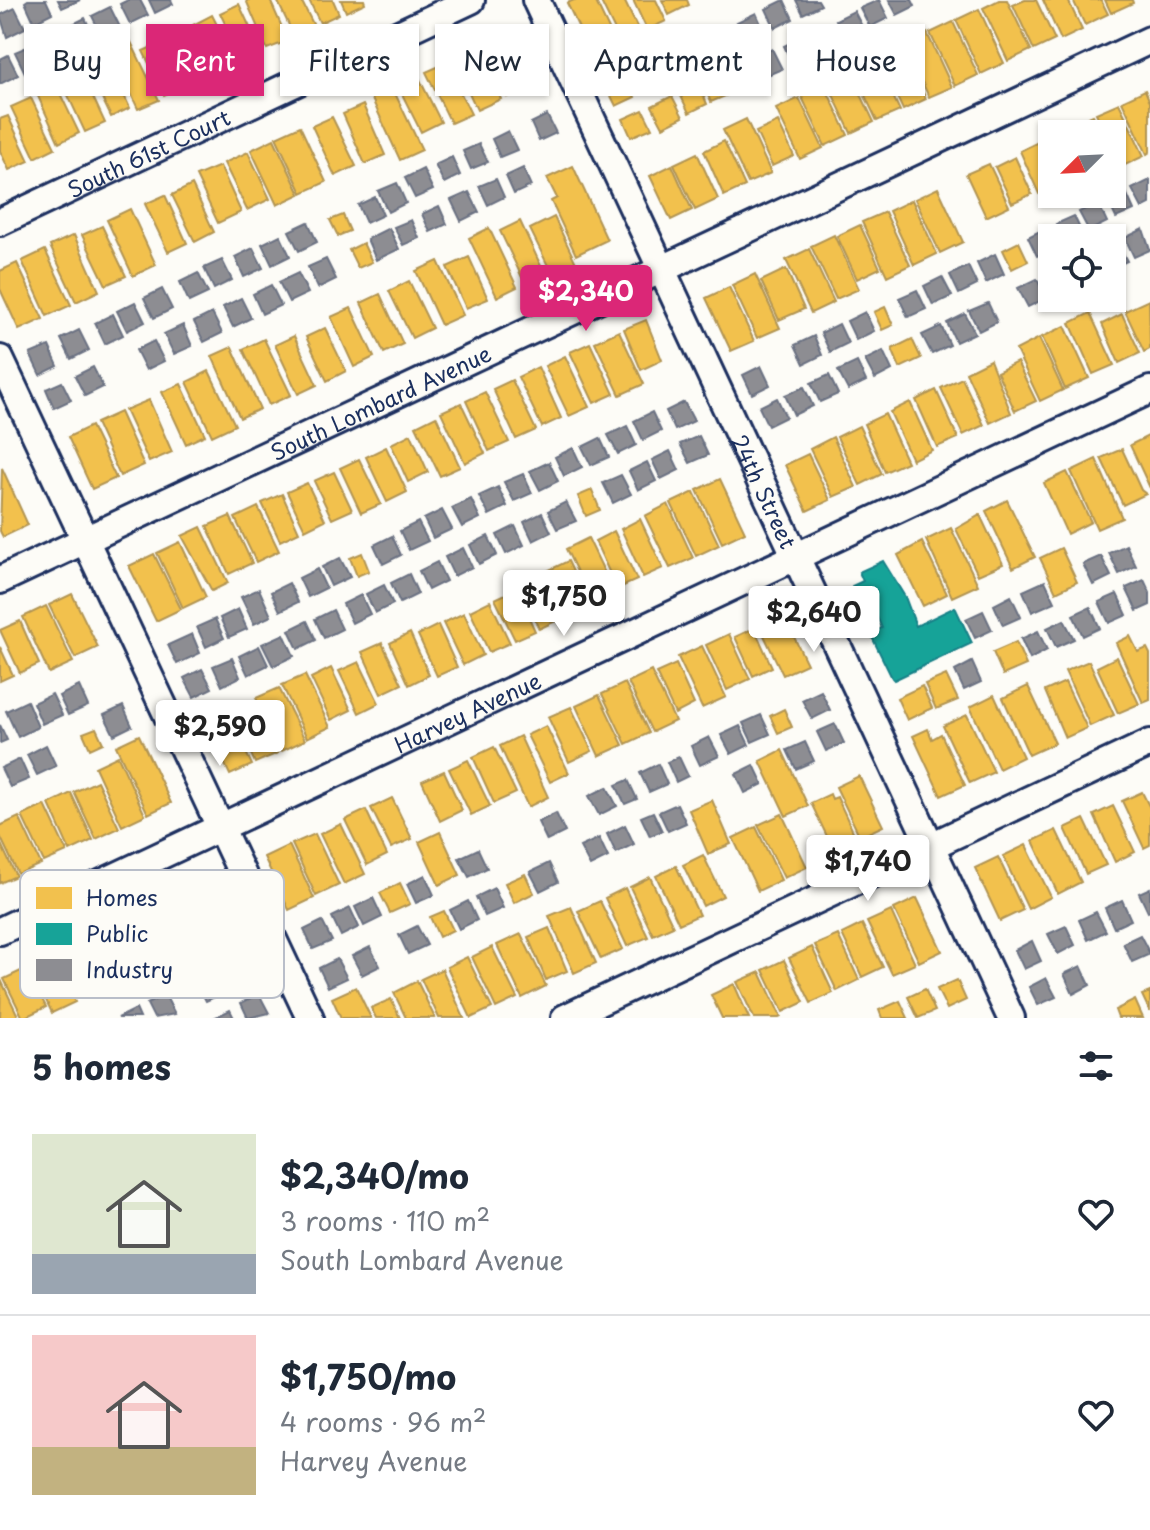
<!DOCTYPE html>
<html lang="en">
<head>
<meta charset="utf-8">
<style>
  body { margin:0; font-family:"Playpen Sans",sans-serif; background:#f6f6f7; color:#1f2937; height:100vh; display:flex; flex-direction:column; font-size:30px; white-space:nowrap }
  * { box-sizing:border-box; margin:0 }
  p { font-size:26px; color:#747a83 }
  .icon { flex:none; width:44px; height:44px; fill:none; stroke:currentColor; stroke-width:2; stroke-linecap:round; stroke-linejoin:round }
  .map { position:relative; height:1018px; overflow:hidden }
  .side { display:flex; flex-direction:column; background:#fff; flex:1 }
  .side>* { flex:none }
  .guide { position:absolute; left:24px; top:24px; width:1102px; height:72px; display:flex; gap:16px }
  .needle { width:52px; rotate:246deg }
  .tools { position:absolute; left:1038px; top:120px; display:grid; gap:16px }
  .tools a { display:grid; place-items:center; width:88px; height:88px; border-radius:0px; background:#fff; box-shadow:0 2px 6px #0004; font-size:40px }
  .price { position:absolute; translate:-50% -68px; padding:0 18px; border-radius:8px; background:#fff; color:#222; font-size:26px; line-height:52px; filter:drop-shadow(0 2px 4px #0008) }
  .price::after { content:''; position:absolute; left:50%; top:48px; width:24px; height:18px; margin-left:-12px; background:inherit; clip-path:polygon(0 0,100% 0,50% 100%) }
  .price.current { background:#db2777; color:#fff }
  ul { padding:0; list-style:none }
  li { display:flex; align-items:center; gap:24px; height:200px; padding:0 32px }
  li+li { border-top:2px solid #e0e1e3 }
  li span { display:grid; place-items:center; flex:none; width:224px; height:160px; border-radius:0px; color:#555 }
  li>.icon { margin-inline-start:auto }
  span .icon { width:96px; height:96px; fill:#fffc; stroke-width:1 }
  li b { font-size:34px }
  h2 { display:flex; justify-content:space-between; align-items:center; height:96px; padding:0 32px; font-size:34px }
  .pill { padding:0 28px; border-radius:0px; background:#fff; box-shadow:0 2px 6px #0004; font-size:28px; line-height:72px }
  .pill.current { background:#db2777; color:#fff }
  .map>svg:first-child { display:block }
</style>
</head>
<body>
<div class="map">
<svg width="1150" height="1018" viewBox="0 0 1150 1018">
  <rect width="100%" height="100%" fill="#fdfcf7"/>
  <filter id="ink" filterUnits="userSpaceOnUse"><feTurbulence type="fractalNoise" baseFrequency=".0125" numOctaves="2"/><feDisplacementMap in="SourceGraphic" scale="16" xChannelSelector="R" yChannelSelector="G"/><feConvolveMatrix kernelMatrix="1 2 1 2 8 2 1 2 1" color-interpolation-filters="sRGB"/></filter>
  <g filter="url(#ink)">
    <path fill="#f2c14e" stroke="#b29553" stroke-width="2" d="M246,0H270L288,41L267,49Z
      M277,0H301L315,28L295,38Z
      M309,0H333L339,14L320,23Z
      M341,0H364L365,3L346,12Z
      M574,0H595L617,46L593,58L567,3Z
      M600,0H624L639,31L620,41Z
      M633,0H656L666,21L647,30Z
      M662,0H687L689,5L669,15Z
      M999,0H1007L1031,50L1008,61L983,8Z
      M1025,0H1036L1055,40L1034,50L1013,5Z
      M1043,0H1068L1082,30L1061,40Z
      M1073,0H1101L1108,14L1085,25Z
      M1105,0H1132L1133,3L1111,13Z
      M239,4L262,53L243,62L220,13Z
      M979,9L1004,63L981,74L956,20Z
      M212,15L237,64L217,74L193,25Z
      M953,22L978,75L955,86L930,33Z
      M734,24L743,42L732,47L724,29Z
      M188,28L212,78L192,87L168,37Z
      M505,30L531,86L507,97L481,41Z
      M927,33L952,87L929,97L904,44Z
      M130,40L159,100L138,109L110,49Z
      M163,42L184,86L164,95L143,51Z
      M475,44L501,99L477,110L451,54Z
      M901,46L926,99L903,110L878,56Z
      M681,49L690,67L668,77L660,58Z
      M875,57L900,111L877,121L852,68Z
      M108,61L130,108L111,117L89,71Z
      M446,63L471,114L451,123L426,72Z
      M80,69L105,123L85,132L60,78Z
      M849,69L874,122L851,133L826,80Z
      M721,74L730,94L711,102L702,83Z
      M625,76L635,97L616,106L606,86Z
      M419,78L441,122L421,132L399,88Z
      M823,82L848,135L825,146L800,93Z
      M56,85L79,133L59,143L37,94Z
      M699,85L707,104L689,113L680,94Z
      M392,87L422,150L400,160L371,97Z
      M1145,90L1150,102V152L1147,154L1122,101Z
      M672,96L683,117L663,127L652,106Z
      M31,98L55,148L35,158L11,107Z
      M799,98L823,148L800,159L776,109Z
      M1119,103L1144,156L1121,167L1112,147V134H1106L1096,113Z
      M363,105L385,155L365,164L343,114Z
      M643,110L652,128L631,137L623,119Z
      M1093,115L1102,134H1074L1070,125Z
      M8,116L29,161L9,170L0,151V119Z
      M332,117L356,166L335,176L312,126Z
      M746,119L771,173L748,183L723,130Z
      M778,122L794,156L772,166L756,132Z
      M300,126L326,182L302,193L276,137Z
      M1052,135V154L1044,138Z
      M274,139L300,194L277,205L251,150Z
      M724,141L745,186L724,196L704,151Z
      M1040,141L1052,168V188L1039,194L1020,151Z
      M248,152L270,199L247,210L224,163Z
      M697,153L718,199L695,210L674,164Z
      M1015,157L1032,194L1012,203L995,167Z
      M989,164L1009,206L986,217L966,174Z
      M672,165L692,210L671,220L650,176Z
      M220,166L241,212L218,223L196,176Z
      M573,166L607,240L576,255L551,201L557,198L547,178Z
      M192,185L214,232L195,242L172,195Z
      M938,188L963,242L940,253L915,199Z
      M165,195L187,243L168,252L145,204Z
      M912,200L937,254L914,265L889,211Z
      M130,209L156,265L133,276L107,220Z
      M885,212L910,265L887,276L862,222Z
      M343,215L350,231L338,236L330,220Z
      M554,217L577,265L553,276L530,229Z
      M520,221L547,279L527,288L500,231Z
      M860,225L880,268L857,279L837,236Z
      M102,226L126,276L106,285L82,235Z
      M489,228L517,287L497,297L469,238Z
      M74,235L99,291L76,302L50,246Z
      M834,235L859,289L836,299L811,246Z
      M1019,242L1028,261L1012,269L1003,250Z
      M363,243L372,262L358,268L349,250Z
      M809,249L834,302L811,313L786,260Z
      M45,250L71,305L47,316L22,261Z
      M469,257L488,299L466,308L447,267Z
      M438,261L463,315L441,325L416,271Z
      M17,263L43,319L19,330L0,289V271Z
      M786,269L804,309L779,320L761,281Z
      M755,274L780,328L757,338L732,285Z
      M409,281L432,328L412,338L389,291Z
      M729,287L754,341L731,351L706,298Z
      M380,294L403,344L384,353L361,303Z
      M1149,300L1150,349L1144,352L1125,311Z
      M885,307L893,325L882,330L874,312Z
      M351,308L374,357L354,367L331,317Z
      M1090,313L1114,365L1093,374L1070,323Z
      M1122,314L1140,353L1119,363L1102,324Z
      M646,320L662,360L641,370L624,329Z
      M1065,326L1089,378L1065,389L1042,337Z
      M325,328L346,371L327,381L306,337Z
      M619,331L644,384L620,395L595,342Z
      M294,336L317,385L298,394L275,345Z
      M1039,338L1063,390L1040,401L1016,350Z
      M264,339L291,395L269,405L243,349Z
      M912,339L921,358L900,368L892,349Z
      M590,343L614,394L594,403L570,352Z
      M232,347L260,409L240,418L212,356Z
      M565,356L589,407L569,416L545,366Z
      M990,360L1011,413L990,423L966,372Z
      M1017,362L1036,401L1015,411L997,372Z
      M538,367L561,418L542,427L518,377Z
      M209,371L235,425L212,436L187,382Z
      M962,378L984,425L963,435L941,388Z
      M512,380L536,430L516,439L493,389Z
      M181,384L205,435L186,444L162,392Z
      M936,390L958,438L937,447L916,400Z
      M485,392L509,442L489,451L466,401Z
      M149,400L172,452L149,462L125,410Z
      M910,402L932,450L912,460L890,412Z
      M461,403L485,453L465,463L441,412Z
      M120,412L144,465L120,476L96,423Z
      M885,414L907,462L885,472L864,424Z
      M436,416L460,467L440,476L416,426Z
      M91,426L116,478L92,489L68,437Z
      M859,426L882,474L860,485L837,437Z
      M411,434L428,472L408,482L391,444Z
      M1150,435V488L1130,445Z
      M833,437L856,487L833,497L810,449Z
      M386,447L407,492L387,502L366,457Z
      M1122,449L1141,490L1146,494L1123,505L1101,458Z
      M808,454L830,500L807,511L785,465Z
      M359,459L381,504L361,513L340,468Z
      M1096,459L1122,518L1097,529L1071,471Z
      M2,468L28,525L3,537L0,531Z
      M334,472L352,510L332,519L314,481Z
      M1067,472L1091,522L1067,534L1044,483Z
      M720,479L745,532L722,543L697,490Z
      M307,483L325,520L305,530L287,492Z
      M592,490L600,510L586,516L578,496Z
      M694,492L719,545L696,556L671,503Z
      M282,494L299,532L280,541L262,503Z
      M1007,500L1035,557L1013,568L986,511Z
      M668,504L693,558L670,568L645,516Z
      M258,507L279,551L256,562L235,518Z
      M980,515L1003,564L978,575L956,529Z
      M230,516L252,563L229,574L207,526Z
      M640,519L663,568L643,577L621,529Z
      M201,527L228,583L212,591L182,536Z
      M951,528L978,585L952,597L926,540Z
      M614,531L637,580L617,589L595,541Z
      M588,538L614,592L592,603L566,549Z
      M180,542L206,597L183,608L157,553Z
      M922,542L947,594L923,606L898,555Z
      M1061,548L1077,582L1056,592L1040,558Z
      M362,553L369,571L357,576L350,558Z
      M154,554L181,609L156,621L129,566Z
      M568,561L588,604L565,615L545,572Z
      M542,576L562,618L539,629L519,586Z
      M516,589L535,631L515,640L495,599Z
      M72,594L98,647L75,658L49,605Z
      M490,601L510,643L489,652L470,611Z
      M46,606L73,662L49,673L23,617Z
      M464,613L483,655L463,665L443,623Z
      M783,614L807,664L783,675L759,625Z
      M20,621L39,664L20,673L0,630Z
      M438,625L457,667L437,676L418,635Z
      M754,628L772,667L753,676L735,637Z
      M410,633L429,675L409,685L390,643Z
      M729,634L750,679L727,690L706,645Z
      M1130,636L1138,652L1147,648L1150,654V700L1143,703L1116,643Z
      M1016,642L1026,665L1003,675L993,652Z
      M382,643L402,684L381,694L362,652Z
      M702,646L726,697L702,708L678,657Z
      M0,647L13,675L0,681Z
      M1117,657L1139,704L1118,713L1097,667Z
      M1089,661L1114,715L1090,726L1065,671Z
      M359,662L379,703L359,713L339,671Z
      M676,664L694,704L675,714L656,673Z
      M331,668L351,710L331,720L311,678Z
      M651,671L675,721L652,732L628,682Z
      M305,675L330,727L307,738L282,685Z
      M946,675L958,700L936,709L925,684Z
      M1065,682L1087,728L1065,738L1045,691Z
      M625,683L649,733L626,744L602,694Z
      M922,686L932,708L907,720L897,698Z
      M1028,686L1055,743L1029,755L1003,698Z
      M279,688L305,740L282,751L256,698Z
      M599,695L623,745L599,756L576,706Z
      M994,695L1023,757L999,769L970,707Z
      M571,707L592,751L569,762L548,717Z
      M784,709L792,727L778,733L770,716Z
      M227,712L252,765L230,775L205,722Z
      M259,713L278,753L255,763L237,723Z
      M967,715L994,772L970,783L943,726Z
      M546,726L569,773L550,782L527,735Z
      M96,728L103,743L90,749L83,733Z
      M928,729L932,739L941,734L965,785L941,796L913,736Z
      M139,735L171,803L148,814L116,746Z
      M520,736L548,797L528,807L500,746Z
      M494,747L516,793L494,803L473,757Z
      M782,750L808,806L786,816L760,761Z
      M118,756L145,815L122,826L95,767Z
      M468,760L490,806L471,815L449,769Z
      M444,771L462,810L440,821L422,781Z
      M859,776L883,826L860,837L836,787Z
      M97,781L119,828L96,839L74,792Z
      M1142,792L1150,808V845L1144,848L1122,801Z
      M71,793L93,840L70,851L49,804Z
      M830,794L832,799L837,797L857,840L834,851L811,803Z
      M392,798L412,839L391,848L371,808Z
      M712,800L731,844L708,854L689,810Z
      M45,805L67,852L44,862L22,816Z
      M1113,806L1135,852L1115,862L1094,815Z
      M366,810L387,855L367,865L345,820Z
      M782,814L807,867L784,878L758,825Z
      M19,817L41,864L18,874L0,836V826Z
      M1084,819L1106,865L1086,874L1065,828Z
      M341,824L365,874L344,884L320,834Z
      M756,827L781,880L758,891L733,838Z
      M1056,830L1081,882L1058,894L1033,841Z
      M440,832L460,875L439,885L419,842Z
      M315,834L339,885L316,896L292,844Z
      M0,842L16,876L0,883Z
      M289,845L314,898L289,910L264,857Z
      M1026,845L1051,897L1028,909L1003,856Z
      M703,855L723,896L703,906L683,865Z
      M998,857L1023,910L1000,921L975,868Z
      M676,866L699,915L679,924L656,876Z
      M525,874L534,893L514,903L505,883Z
      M650,877L673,926L653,935L630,887Z
      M400,883L410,904L390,913L380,893Z
      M625,888L648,937L627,946L605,898Z
      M917,898L942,951L919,962L894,909Z
      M600,901L623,949L601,959L578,911Z
      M571,907L596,963L574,973L549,916Z
      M444,911L453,930L439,937L430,917Z
      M891,911L915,964L892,974L867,922Z
      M862,924L883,967L862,977L842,934Z
      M549,928L567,971L546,980L528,937Z
      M521,934L546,986L522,998L497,945Z
      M838,935L859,980L837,991L815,945Z
      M492,947L517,998L496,1008L472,957Z
      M812,947L833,993L811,1003L789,958Z
      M53,955L75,1002L52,1013L30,966Z
      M467,957L492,1008L471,1018L447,967Z
      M784,960L804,1002L783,1012L763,970Z
      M27,968L46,1007L23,1018L4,979Z
      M442,969L464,1018H439L421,979Z
      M760,972L781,1017L779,1018H754L737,982Z
      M1,980L19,1018H0Z
      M957,980L966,1000L947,1009L937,989Z
      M417,981L435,1018H406L394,993Z
      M734,984L749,1018H722L711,995Z
      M356,987L371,1018H341L332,998Z
      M925,989L935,1011L918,1018L908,997Z
      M1150,992V1012L1142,995Z
      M391,999L400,1018H376L371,1008Z
      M1135,1000L1143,1018H1118L1115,1010Z
      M900,1001L908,1018H882L879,1010Z"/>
    <path fill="#17a398" stroke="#188087" stroke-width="2" d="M883,561L905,597L916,626L955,607L972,643L894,680L892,678L870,633L882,628L869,599L859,604L852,586L863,581L859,572Z"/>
    <path fill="#8d8d92" stroke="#6b7182" stroke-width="2" d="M28,0H46L52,13L34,22L25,2Z
      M58,0H80L62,8Z
      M128,0H140L148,15L130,24L120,4Z
      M149,0H171L173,4L155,13Z
      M784,0L793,19L775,28L766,9Z
      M796,0H818L821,5L803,14Z
      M879,0L888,18L870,27L860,8Z
      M889,0H912L915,6L897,15Z
      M110,7L120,27L102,36L92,16Z
      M15,8L25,28L7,37L0,15Z
      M854,11L864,30L846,39L836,20Z
      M756,13L765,33L747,41L737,22Z
      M85,18L94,37L77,44L69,26Z
      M828,23L837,42L819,51L810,32Z
      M60,31L69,51L51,60L41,40Z
      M802,37L811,56L793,65L784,46Z
      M34,44L44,64L25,73L15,52Z
      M772,49L782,69L763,77L754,58Z
      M8,55L18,75L0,84V59Z
      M749,63L758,82L740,90L730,71Z
      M547,115L556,133L539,141L531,123Z
      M508,131L517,150L500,157L492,139Z
      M479,144L488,162L471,169L463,151Z
      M452,157L460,175L444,183L435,165Z
      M523,168L531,186L514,194L506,176Z
      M423,169L433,190L415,198L405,178Z
      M496,179L504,197L488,205L479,186Z
      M1150,180V204L1142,208L1132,189Z
      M397,183L406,203L388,212L378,191Z
      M1125,190L1134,210L1116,218L1107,199Z
      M469,192L479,212L461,221L451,200Z
      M375,197L383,215L366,223L358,205Z
      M1098,203L1107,222L1089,231L1079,212Z
      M439,206L447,224L430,232L422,214Z
      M1074,216L1083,235L1062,238L1056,224Z
      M411,220L419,238L403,245L394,227Z
      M308,222L317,242L299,251L289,231Z
      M389,228L399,249L376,260L367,239Z
      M1046,228L1052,249L1037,256L1028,237Z
      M1143,229L1150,250L1134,257L1125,238Z
      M280,235L290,256L272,265L262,244Z
      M1117,242L1127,261L1112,268V244Z
      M253,248L263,268L244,277L235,257Z
      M995,254L1004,274L986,283L977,263Z
      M326,259L336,279L318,288L308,267Z
      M222,260L232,280L214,289L204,268Z
      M968,266L977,285L959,294L950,275Z
      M198,273L208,293L189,302L180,282Z
      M298,273L308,293L289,302L279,282Z
      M942,277L952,296L933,305L924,286Z
      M1037,279L1046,298L1028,307L1018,288Z
      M271,285L281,305L262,314L253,294Z
      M162,289L172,309L154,318L144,298Z
      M917,290L926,309L908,317L899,298Z
      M241,298L251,318L233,327L223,307Z
      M135,302L145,322L127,331L117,311Z
      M988,303L997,322L979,331L969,311Z
      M865,312L874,331L856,340L847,321Z
      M212,313L222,333L204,342L194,322Z
      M113,314L123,335L105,344L95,323Z
      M965,314L975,333L956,342L947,323Z
      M839,324L848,343L830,352L821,333Z
      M183,325L192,346L174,354L164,334Z
      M941,326L950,345L932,354L922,335Z
      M79,330L89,350L71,359L61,339Z
      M814,336L822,355L804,364L795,345Z
      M154,341L164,361L146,370L136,350Z
      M49,346L58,366L40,375L30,354Z
      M883,351L892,370L875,379L865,360Z
      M857,362L866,381L848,390L838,371Z
      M761,366L770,385L752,394L743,375Z
      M93,367L103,387L85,396L75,376Z
      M829,375L838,394L820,402L811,383Z
      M62,382L71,400L54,408L46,389Z
      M804,387L813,406L794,415L785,395Z
      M777,398L786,417L768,426L759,407Z
      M684,402L694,421L675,430L666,411Z
      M652,412L661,431L643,440L634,421Z
      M627,426L636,445L618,454L608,435Z
      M699,436L708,455L690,463L680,444Z
      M600,438L609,457L591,465L582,447Z
      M573,448L582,467L564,476L555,457Z
      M670,451L679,470L661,479L652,460Z
      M549,462L558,481L540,490L530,471Z
      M647,462L656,481L638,490L629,471Z
      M523,474L532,493L514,501L504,482Z
      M621,475L631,494L613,503L603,483Z
      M498,487L507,506L489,515L479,496Z
      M471,499L480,518L462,527L452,508Z
      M566,502L576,521L557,529L548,511Z
      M442,510L452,529L433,538L424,519Z
      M542,513L551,532L533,541L524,522Z
      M418,522L428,541L409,550L400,531Z
      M515,526L524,545L506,554L497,535Z
      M392,536L401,555L383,564L374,545Z
      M488,536L497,555L479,564L470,545Z
      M1126,545L1136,566L1119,574L1109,553Z
      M463,548L472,567L454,576L445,557Z
      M1101,556L1111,576L1093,585L1083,564Z
      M340,558L350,577L331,586L322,567Z
      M437,562L446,581L428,590L419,571Z
      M317,569L326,588L308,597L299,578Z
      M409,574L418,594L400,603L391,583Z
      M1144,580L1150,593V605L1137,611L1126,588Z
      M1045,581L1055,602L1032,612L1023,591Z
      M289,583L298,602L280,611L271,592Z
      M384,585L393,604L375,613L366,594Z
      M259,589L271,616L254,624L241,597Z
      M1117,594L1127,615L1109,623L1099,602Z
      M361,595L370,614L352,623L343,604Z
      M1011,596L1021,617L1003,625L994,605Z
      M1090,607L1100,628L1083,636L1073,615Z
      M238,609L247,629L229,637L220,618Z
      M333,610L342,629L324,638L315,619Z
      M983,611L992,630L975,638L966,619Z
      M215,619L224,638L206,647L197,627Z
      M1064,620L1074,639L1056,647L1047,628Z
      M307,621L316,640L298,649L289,630Z
      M1038,631L1047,650L1030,659L1021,639Z
      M192,634L200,653L177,664L168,645Z
      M284,634L294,656L273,666L262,644Z
      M259,646L268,665L248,675L239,656Z
      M232,658L240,677L222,686L213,666Z
      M972,662L981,682L964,690L955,671Z
      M202,669L212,688L194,697L184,678Z
      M79,686L88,706L68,715L59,696Z
      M821,691L830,710L812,719L802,700Z
      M52,694L62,715L42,724L33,703Z
      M27,701L38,727L18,737L6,711Z
      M123,706L132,726L114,735L104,715Z
      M761,715L770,734L752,742L743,723Z
      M835,724L844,743L826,751L817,732Z
      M0,725L7,740L0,743Z
      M740,726L749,745L731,754L721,735Z
      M709,737L719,756L700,765L691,746Z
      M805,742L814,761L796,769L787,750Z
      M46,745L56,766L37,775L27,755Z
      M679,757L688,776L676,782L667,762Z
      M20,759L29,779L10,787L1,768Z
      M658,764L667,784L649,792L640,773Z
      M754,765L763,784L745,793L736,774Z
      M628,780L637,799L625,804L616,785Z
      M607,787L617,806L599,815L589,796Z
      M677,804L686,823L668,831L659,812Z
      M653,812L662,831L650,836L641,817Z
      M556,813L565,832L547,841L538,822Z
      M625,825L634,844L616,853L607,834Z
      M599,838L608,857L590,866L580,847Z
      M478,849L487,868L469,877L459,858Z
      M549,863L558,882L540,891L530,872Z
      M425,875L434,895L416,903L407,884Z
      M494,888L503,908L485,916L476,897Z
      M1150,888V911L1148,912L1139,893Z
      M373,898L382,917L364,926L355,907Z
      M1122,900L1131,920L1114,928L1105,908Z
      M468,901L477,920L459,929L450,910Z
      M350,908L359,927L341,936L332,917Z
      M1096,912L1106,931L1088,940L1079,920Z
      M322,921L332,941L313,949L304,930Z
      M417,926L427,945L408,954L399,935Z
      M1066,926L1075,945L1058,954L1048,934Z
      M1140,935L1150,954L1132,962L1123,943Z
      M1032,941L1041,961L1024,969L1015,950Z
      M370,947L380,966L362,975L352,956Z
      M337,959L347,978L328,987L319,968Z
      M1081,966L1090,985L1073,994L1064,974Z
      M215,973L224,993L206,1001L196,982Z
      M1046,978L1056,997L1038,1005L1029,987Z
      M259,994L269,1013L248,1018L241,1003Z
      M165,995L175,1014L154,1018L147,1004Z
      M136,1009L140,1018H118Z
      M230,1010L234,1018H214Z"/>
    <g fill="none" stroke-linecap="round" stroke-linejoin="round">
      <defs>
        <g id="street">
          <path id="s1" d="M536,0L1011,1018"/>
          <path id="s2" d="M0,222L471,0"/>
          <path d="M0,359L310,1018"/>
          <path id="s3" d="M0,580L1150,40"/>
          <path id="s4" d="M0,931L1150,390"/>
          <path d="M565,1018L1150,743"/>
        </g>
      </defs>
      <use href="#street" stroke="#1b2f5e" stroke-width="32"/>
      <use href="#street" stroke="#fdfcf7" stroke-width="26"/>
    </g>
  </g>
  <g text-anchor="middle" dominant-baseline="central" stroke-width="8" stroke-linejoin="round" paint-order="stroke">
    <g font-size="22" fill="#1b2f5e" stroke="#fdfcf7">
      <text stroke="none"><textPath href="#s2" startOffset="164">South 61st Court</textPath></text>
      <text stroke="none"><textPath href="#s3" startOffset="420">South Lombard Avenue</textPath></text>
      <text stroke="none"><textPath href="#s1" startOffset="542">24th Street</textPath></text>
      <text stroke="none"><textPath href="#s4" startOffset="516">Harvey Avenue</textPath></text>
    </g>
  </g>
  <rect x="20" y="870" width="264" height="128" rx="12" fill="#fdfcf7" stroke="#b9bec9" stroke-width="2"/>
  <rect x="36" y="887" width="36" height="22" fill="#f2c14e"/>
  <rect x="36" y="923" width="36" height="22" fill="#17a398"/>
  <rect x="36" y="959" width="36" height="22" fill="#8d8d92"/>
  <g font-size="22" fill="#1b2f5e">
    <text x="86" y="906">Homes</text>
    <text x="86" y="942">Public</text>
    <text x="86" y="978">Industry</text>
  </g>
</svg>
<div class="tools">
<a><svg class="needle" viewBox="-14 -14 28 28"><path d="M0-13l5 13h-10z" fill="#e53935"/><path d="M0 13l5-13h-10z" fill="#747a83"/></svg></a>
<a><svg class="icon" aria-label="locate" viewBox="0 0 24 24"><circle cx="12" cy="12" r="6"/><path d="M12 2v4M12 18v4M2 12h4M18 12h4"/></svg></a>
</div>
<b class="price current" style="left:586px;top:333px">$2,340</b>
<b class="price" style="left:564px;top:638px">$1,750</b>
<b class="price" style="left:814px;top:654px">$2,640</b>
<b class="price" style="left:220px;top:768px">$2,590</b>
<b class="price" style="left:868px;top:903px">$1,740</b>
<div class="guide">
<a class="pill">Buy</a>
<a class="pill current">Rent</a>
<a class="pill">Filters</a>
<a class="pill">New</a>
<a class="pill">Apartment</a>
<a class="pill">House</a>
</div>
</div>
<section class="side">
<h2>5 homes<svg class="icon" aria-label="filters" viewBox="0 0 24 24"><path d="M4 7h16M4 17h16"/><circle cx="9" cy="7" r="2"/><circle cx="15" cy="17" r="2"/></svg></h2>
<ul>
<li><span style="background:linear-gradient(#dfe7d0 75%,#9aa5b1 0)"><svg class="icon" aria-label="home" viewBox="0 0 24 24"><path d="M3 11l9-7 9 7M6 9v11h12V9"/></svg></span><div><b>$2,340/mo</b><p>3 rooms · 110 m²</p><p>South Lombard Avenue</p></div><svg class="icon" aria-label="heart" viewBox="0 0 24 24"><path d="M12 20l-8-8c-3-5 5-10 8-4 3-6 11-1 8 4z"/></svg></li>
<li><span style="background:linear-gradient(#f6c9c9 70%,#c2b280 0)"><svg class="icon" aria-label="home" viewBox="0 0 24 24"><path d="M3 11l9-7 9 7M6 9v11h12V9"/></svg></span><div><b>$1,750/mo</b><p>4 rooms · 96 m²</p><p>Harvey Avenue</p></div><svg class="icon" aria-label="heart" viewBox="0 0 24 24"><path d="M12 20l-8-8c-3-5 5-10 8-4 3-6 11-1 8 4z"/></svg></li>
</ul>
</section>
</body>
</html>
